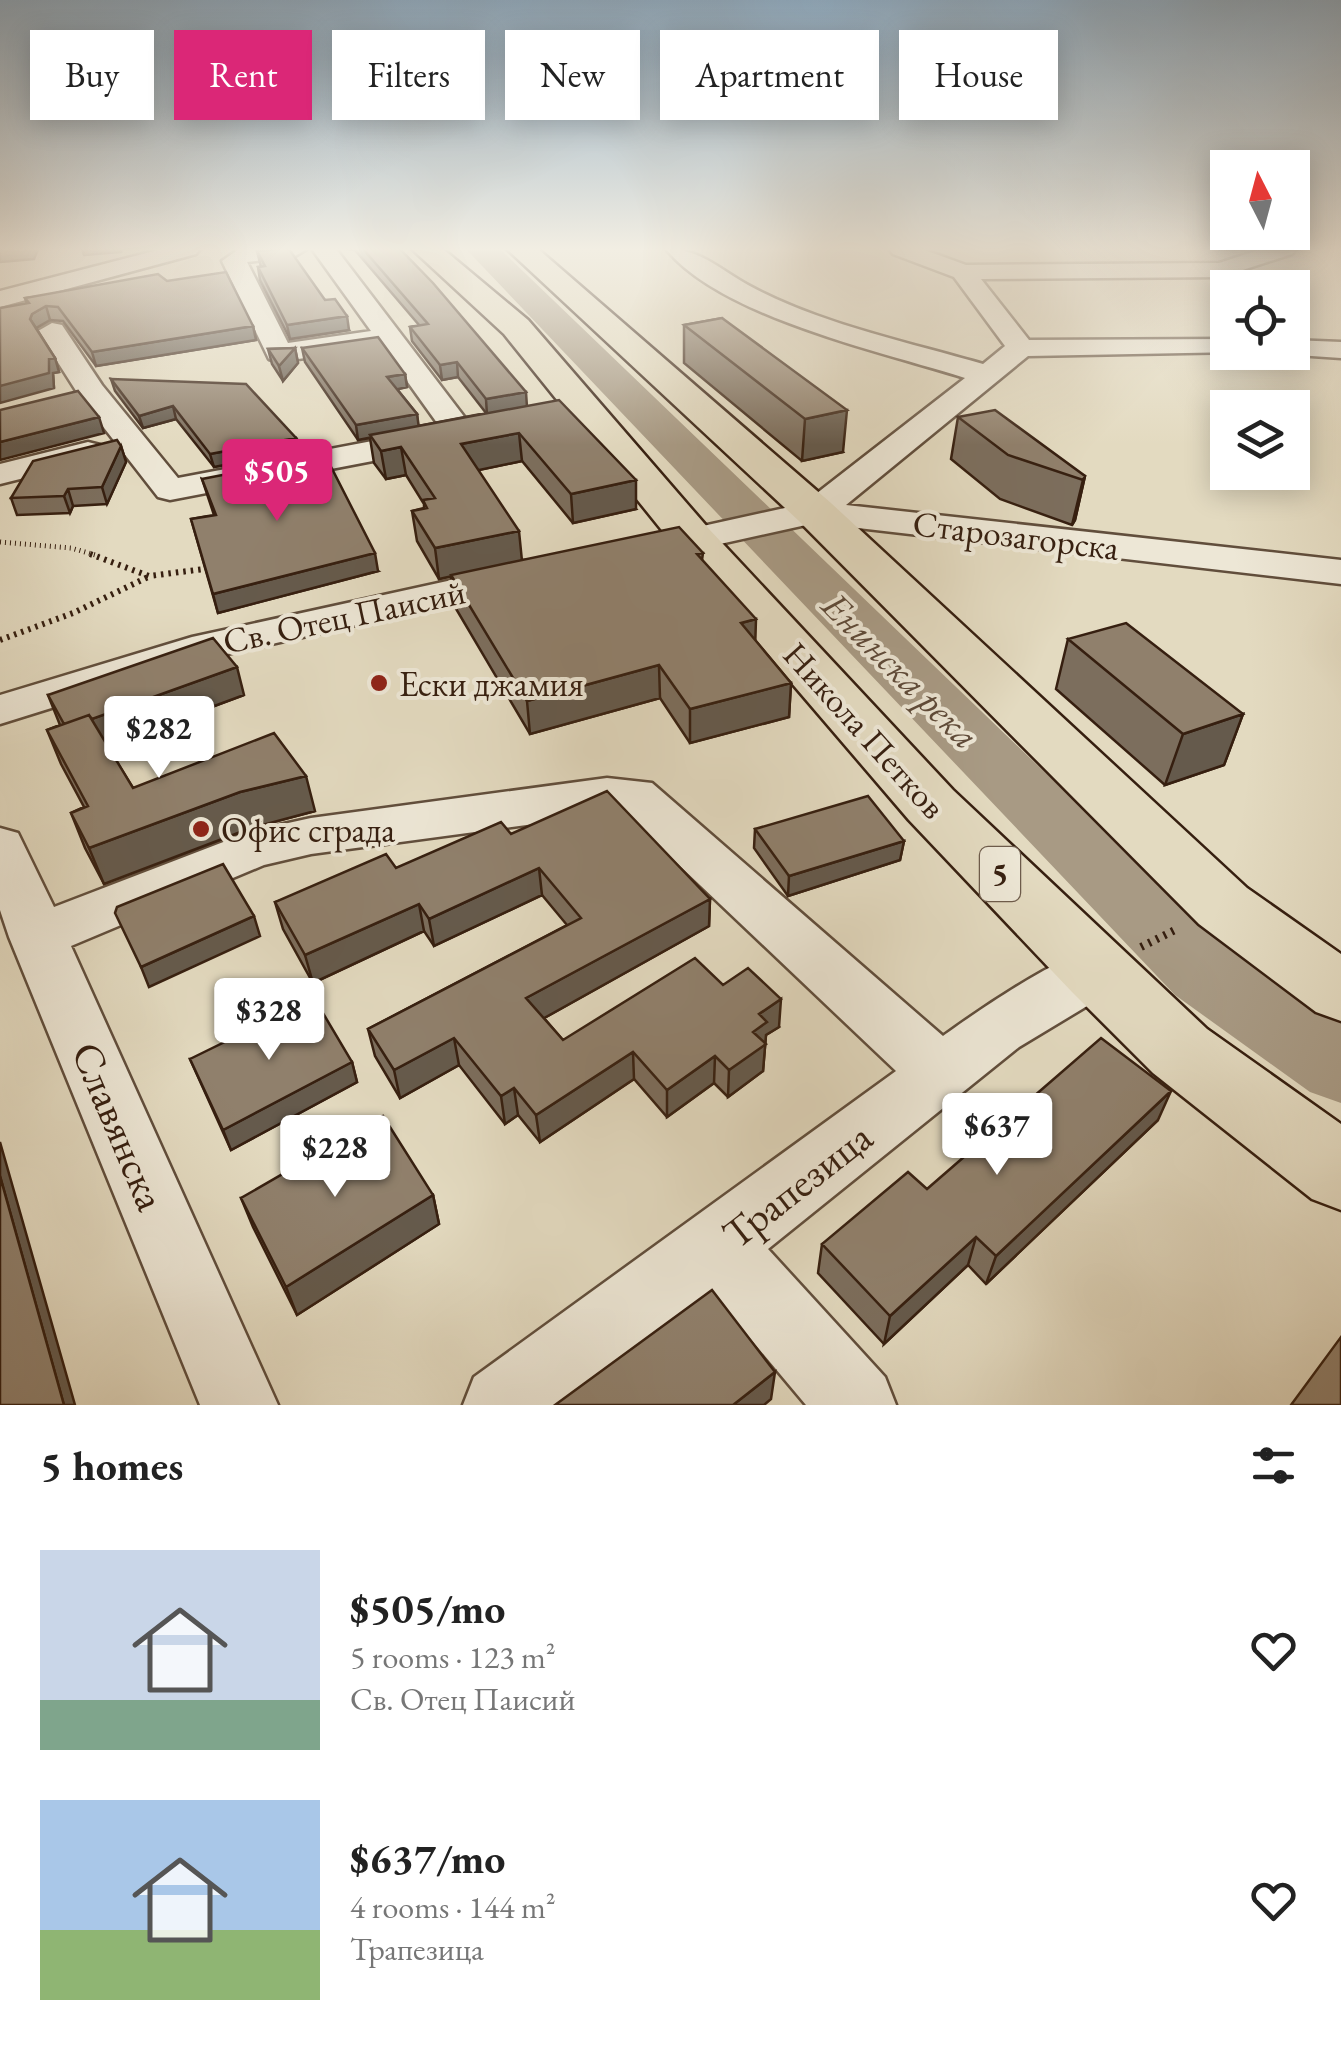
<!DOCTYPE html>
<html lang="en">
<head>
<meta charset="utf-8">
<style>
  body { margin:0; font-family:"EB Garamond",serif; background:#f6f6f6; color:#222; height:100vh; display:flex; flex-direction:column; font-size:38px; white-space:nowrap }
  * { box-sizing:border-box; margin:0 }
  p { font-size:32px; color:#767676 }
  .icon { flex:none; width:55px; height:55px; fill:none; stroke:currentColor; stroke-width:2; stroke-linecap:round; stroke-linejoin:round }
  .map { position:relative; height:1405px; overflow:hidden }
  .details { display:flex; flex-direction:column; background:#fff; flex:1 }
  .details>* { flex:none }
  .guide { position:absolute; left:30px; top:30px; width:1282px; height:90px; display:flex; gap:20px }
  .needle { width:65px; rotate:354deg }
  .fabs { position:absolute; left:1210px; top:150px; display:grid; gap:20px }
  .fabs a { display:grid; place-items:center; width:100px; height:100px; border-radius:0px; background:#fff; box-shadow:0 5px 25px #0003; font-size:50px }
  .price { position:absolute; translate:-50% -85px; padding:0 22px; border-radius:10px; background:#fff; color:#222; font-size:32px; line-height:65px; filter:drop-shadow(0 2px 5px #0008) }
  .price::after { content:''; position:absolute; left:50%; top:60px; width:30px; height:22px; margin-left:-15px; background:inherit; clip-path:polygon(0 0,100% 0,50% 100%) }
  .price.current { background:#db2777; color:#fff }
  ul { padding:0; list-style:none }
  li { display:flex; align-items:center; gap:30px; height:250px; padding:0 40px }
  li span { display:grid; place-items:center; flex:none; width:280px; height:200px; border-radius:0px; color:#555 }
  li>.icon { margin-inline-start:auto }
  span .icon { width:120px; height:120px; fill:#fffc; stroke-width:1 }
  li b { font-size:42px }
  h2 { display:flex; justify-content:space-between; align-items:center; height:120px; padding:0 40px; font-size:42px }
  .chip { padding:0 35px; border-radius:0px; background:#fff; box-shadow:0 5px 25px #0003; font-size:35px; line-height:90px }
  .chip.current { background:#db2777; color:#fff }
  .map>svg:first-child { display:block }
</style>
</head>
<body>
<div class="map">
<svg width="1341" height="1405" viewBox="0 0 1341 1405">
  <rect width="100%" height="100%" fill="#e3dac0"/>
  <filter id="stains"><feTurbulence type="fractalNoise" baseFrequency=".002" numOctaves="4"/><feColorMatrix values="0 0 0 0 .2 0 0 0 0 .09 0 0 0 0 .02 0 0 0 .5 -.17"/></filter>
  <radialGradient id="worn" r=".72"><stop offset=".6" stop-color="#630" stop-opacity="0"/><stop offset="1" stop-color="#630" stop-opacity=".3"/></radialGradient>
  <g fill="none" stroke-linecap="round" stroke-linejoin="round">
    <path fill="#a89a84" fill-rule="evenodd" d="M466,249H500L1231,951L1341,1020V1103L1310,1092L1175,995Z"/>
    <defs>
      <path id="minor" d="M162,249H200L196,254L0,307V291Z
        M239,249H307L295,256L247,262L288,343L371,331L312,249H336L472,427L477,434L472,441H450L382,346L279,362L269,359L222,261Z
        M666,249C699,248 719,269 748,285C820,324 904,341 983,364L1005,346L954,277L893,254L889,249H922L966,265L1219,263L1262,249H1296L1292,254L1221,277L981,279L1029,340L1228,339V352H1238L1028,356L846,505L1341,560V584L815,523L657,558L644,555L638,547L644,539L803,504L965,378C883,352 721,317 666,249Z
        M52,323L62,325L102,385L178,478L430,430L446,440L430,450L170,500L158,497L80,397L38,331Z
        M1292,340L1341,342V358L1282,354L1292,352Z
        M88,442L100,445L105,452L100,459L0,484V464Z
        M511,567L525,571L531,579L525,587L218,656L0,724V695L192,637Z
        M607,778L652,783L943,1036C972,1015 1061,953 1095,950C1102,949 1111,954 1117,956L1126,972L1117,988L1019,1047L768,1249L885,1377L896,1405H806L712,1293L566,1405H463L474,1377L896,1071L623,812L311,854L264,865L71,946L278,1405H200L9,937L0,910V828L18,833L54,907L252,831L311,818Z"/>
      <path id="major" d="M412,249H443L528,320L709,529L953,790L1207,1029L1341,1124V1210L1312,1199L1153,1073L1072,992L909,820L677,549L504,334Z
        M507,249H538L831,503L1247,888L1341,954V1021L1316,1012L1199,924L799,521Z"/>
    </defs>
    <use href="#minor" stroke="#614e3c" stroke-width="5"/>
    <use href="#major" stroke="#361f10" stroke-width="5"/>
    <path stroke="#361f10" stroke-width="5" stroke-dasharray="1 4" stroke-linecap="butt" d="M0,542L71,548L99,556"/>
    <path stroke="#361f10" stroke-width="6" stroke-dasharray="2.5 5" stroke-linecap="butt" d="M90,554L149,576L212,568
      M0,640L73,613L148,577"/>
    <path stroke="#361f10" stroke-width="8" stroke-dasharray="2.5 6" stroke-linecap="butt" d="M1141,947L1179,928"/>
    <use href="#minor" fill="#ede7d6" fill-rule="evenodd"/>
    <use href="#major" fill="#e3dac0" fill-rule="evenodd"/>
  </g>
  <path fill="#7c6e5d" stroke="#361f10" stroke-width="2.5" d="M344,249H400L527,406L636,509L573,523L522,461L478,470L522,560L703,553L702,560L755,640L791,683L789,717L690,743L660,698L530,734L455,607L451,576L439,579L417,541L412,511L424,508V504L406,475L386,479L374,463L370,438L358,440L305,362L302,348L405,374L407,387L397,389L417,414L418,426L486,413L458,377L442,380L412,341L410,327L419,325L355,250Z
    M257,251L325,300L349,330L290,339L260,280L258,267H261Z
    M167,281L253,326L256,340L96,366L63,321L50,320L36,328L55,358L59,372L53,373L54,388L25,298Z
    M722,318L843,452L802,461L684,363V325Z
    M295,348L298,363L283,381L272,364L268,349Z
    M111,379L296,438L299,451L214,467L176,419L143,428L115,391Z
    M958,417L1085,476L1075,520L1072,525L1000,499L951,459Z
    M121,446L126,462L107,504L73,506L70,513L17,515L11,498Z
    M202,479L378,571L218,613L191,519L214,515Z
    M1068,639L1243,714L1224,765L1165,785L1056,689Z
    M48,695H244L107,746L133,788L315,811L251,828L104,884L85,848L71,813L84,807L61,764L47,730L60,725Z
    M755,829L904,841L900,860L788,896L754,848Z
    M511,834L710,899L709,926L544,1018L563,1040L723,985L779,1027L766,1035L763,1071L728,1097L714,1083L667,1117L634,1079L540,1142L518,1115L505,1124L459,1065L400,1098L375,1056L368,1029L567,925L542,895L434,946L424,931L313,983L283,929L275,902L396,868Z
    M190,1059L352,1062L357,1082L231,1150Z
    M1158,1120L986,1284L968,1265L884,1344L818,1273L822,1244L927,1189Z
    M433,1195L439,1224L297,1315L253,1227L241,1198Z"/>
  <path fill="#655a4c" stroke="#361f10" stroke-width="2.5" d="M0,249H45H38L34,259L0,262Z
    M82,249H120L121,252L84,255Z
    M46,306L50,320L36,328L30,319L32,314Z
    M347,316L349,330L290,339L287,325Z
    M253,326L256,340L96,366L92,352Z
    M295,348L298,363L283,381L279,366Z
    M55,358L59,372L53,373L54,388L0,403V386L49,359Z
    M457,362L458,377L442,380L440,365Z
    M405,374L407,387L390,391L387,377Z
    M526,392L527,407L487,415L486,399Z
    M173,406L176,419L143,428L139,416Z
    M847,410L843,452L802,461L805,419Z
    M417,414L419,428L358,440L356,425Z
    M99,417L104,433L0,460V442Z
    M519,433L522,461L465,473L461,444Z
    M296,438L299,451L214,467L210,454Z
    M121,446L126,462L107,504L102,487Z
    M401,447L406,475L386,479L381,451Z
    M1085,476L1075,520L1072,525L1083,480Z
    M636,480V509L573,523L571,494Z
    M68,489L73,506L70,513L64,496Z
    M519,531L522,561L439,579L435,548Z
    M375,553L378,571L218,613L213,594Z
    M756,619L755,651L741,623Z
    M659,665L660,698L530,734L527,701Z
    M237,667L244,695L77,757L66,728Z
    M791,683L789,717L690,743V709Z
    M1243,714L1224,765L1165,785L1183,734Z
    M306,776L315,811L251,828L104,884L89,848L240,792Z
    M904,841L900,860L788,896L789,876Z
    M539,868L542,895L434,946L429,919Z
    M710,899L709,926L530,1026L526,998Z
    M419,904L424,931L313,983L305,955Z
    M254,916L260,936L149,987L141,967Z
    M781,999L779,1027L766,1035L763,1071L728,1097L729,1070L753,1032L759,1014Z
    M454,1038L459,1065L400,1098L394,1070Z
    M633,1052L634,1079L540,1142L536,1115Z
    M715,1056L714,1083L667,1117V1090Z
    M352,1062L357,1082L231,1150L223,1130Z
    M514,1088L518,1115L505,1124L501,1096Z
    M1171,1091L1158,1120L986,1284L996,1256Z
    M0,1142L75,1405H64L0,1176Z
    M433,1195L439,1224L297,1315L286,1287Z
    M976,1237L968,1265L884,1344L890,1316Z
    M775,1372L771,1399L764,1405H733Z"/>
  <path fill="#90806c" stroke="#361f10" stroke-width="2.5" d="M279,249H289L325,300L335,299L347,316L287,325L258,267L265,266L257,251Z
    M363,249H400L433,283L526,392L486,399L457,362L440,365L410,327L428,324Z
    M226,272L253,326L92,352L58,307L46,306L32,314L30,319L55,358L49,359V373L0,386V308L29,303L25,298L158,274L167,281Z
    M722,318L847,410L805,419L684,325Z
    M378,337L405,374L387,377L417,414L356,425L302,348Z
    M295,348L279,366L268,349Z
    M111,379L246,384L296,438L210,454L173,406L139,416Z
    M78,391L99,417L0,442V410Z
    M559,400L636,480L571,494L519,433L461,444L519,531L435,548L412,511L427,508L423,500L435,498L401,447L381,451L370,435Z
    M995,410L1085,476L1083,480L1008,455L958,417Z
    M117,440L121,446L102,487L68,489L64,496L11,498L33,461Z
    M325,455L375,553L213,594L191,519L216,515L202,479Z
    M679,527L703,553L697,554L756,619L741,623L791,683L690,709L659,665L527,701L451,575Z
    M1126,623L1243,714L1183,734L1068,639Z
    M213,638L237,667L92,719L89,715L64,724L48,695Z
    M89,715L133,788L274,733L306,776L240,792L89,848L71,813L88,806L47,730Z
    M607,791L710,899L526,998L563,1040L695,958L723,985L748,968L781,999L759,1014L767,1022L753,1032L766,1044L729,1070L715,1056L667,1090L633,1052L536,1115L514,1088L501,1096L454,1038L394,1070L368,1029L581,918L539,868L429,919L419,904L305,955L275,902L386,854L396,868L501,822L511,834Z
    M868,796L904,841L789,876L755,829Z
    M223,864L254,916L141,967L115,913L117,907Z
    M314,998L352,1062L223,1130L190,1059Z
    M1101,1038L1171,1091L996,1256L976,1237L890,1316L822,1244L908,1172L927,1189Z
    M383,1116L433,1195L286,1287L241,1198Z
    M0,1176L64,1405H0Z
    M712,1290L775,1372L733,1405H555Z
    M1341,1337V1405H1291Z"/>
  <linearGradient id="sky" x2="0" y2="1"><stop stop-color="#8eaac0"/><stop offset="0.56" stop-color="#f2eee3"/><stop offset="1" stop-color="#f2eee3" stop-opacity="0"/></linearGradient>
  <rect width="1341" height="445" fill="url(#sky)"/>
  <g fill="#8f2418" stroke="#ede7d6" stroke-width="4">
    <circle cx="379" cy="683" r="10"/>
    <circle cx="201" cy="829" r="10"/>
  </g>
  <g text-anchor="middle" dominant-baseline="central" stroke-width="8" stroke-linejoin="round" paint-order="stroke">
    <rect fill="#ede7d6" stroke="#6d5b4b" stroke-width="2.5" x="980" y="847" width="40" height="54" rx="8"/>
    <g font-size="32" font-weight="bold" fill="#361f10">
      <text x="1000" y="874">5</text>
    </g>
    <g font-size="35" fill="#361f10" stroke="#ede7d6">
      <text transform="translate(1016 535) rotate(7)">Старозагорска</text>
      <text transform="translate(344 616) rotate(-12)">Св. Отец Паисий</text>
      <text transform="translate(865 730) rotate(48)">Никола Петков</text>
    </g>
    <g font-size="35" fill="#361f10" stroke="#ede7d6" text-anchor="start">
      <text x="399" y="683">Ески джамия</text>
      <text x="221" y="829">Офис сграда</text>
    </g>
    <g font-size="38" font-style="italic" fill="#5e4a39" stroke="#ede7d6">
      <text transform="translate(901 670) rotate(45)">Енинска река</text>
    </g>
    <g font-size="42" fill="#361f10" stroke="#ede7d6">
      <text transform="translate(119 1126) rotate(67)">Славянска</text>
      <text transform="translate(797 1185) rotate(-38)">Трапезица</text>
    </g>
  </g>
  <rect width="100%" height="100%" filter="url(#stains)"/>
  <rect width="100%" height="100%" fill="url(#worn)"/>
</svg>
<div class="fabs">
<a><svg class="needle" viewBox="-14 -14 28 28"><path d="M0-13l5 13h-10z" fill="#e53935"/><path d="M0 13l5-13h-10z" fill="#767676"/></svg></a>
<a><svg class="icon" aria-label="locate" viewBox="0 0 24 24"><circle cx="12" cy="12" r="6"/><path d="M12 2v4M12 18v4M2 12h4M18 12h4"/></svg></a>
<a><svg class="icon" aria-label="layers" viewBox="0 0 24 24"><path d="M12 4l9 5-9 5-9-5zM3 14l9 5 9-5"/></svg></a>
</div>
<b class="price current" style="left:277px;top:524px">$505</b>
<b class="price" style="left:159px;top:781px">$282</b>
<b class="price" style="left:269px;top:1063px">$328</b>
<b class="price" style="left:997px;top:1178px">$637</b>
<b class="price" style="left:335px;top:1200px">$228</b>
<div class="guide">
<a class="chip">Buy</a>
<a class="chip current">Rent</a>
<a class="chip">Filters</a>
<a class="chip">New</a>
<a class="chip">Apartment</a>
<a class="chip">House</a>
</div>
</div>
<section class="details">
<h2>5 homes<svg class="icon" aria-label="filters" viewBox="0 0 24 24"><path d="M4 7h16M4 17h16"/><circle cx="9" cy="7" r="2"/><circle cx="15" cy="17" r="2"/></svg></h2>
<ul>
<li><span style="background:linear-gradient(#c9d6e8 75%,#7fa58c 0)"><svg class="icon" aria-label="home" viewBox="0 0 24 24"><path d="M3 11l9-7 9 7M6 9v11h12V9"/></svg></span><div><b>$505/mo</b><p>5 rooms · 123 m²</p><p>Св. Отец Паисий</p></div><svg class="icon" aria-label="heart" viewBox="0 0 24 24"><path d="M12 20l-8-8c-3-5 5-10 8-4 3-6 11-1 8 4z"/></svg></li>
<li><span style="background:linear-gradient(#a9c7e8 65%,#8fb573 0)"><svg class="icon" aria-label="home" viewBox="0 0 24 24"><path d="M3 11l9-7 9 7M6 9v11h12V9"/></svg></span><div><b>$637/mo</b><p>4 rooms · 144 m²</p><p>Трапезица</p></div><svg class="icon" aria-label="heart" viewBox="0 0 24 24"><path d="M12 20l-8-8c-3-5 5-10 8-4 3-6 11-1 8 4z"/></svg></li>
</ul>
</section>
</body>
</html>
